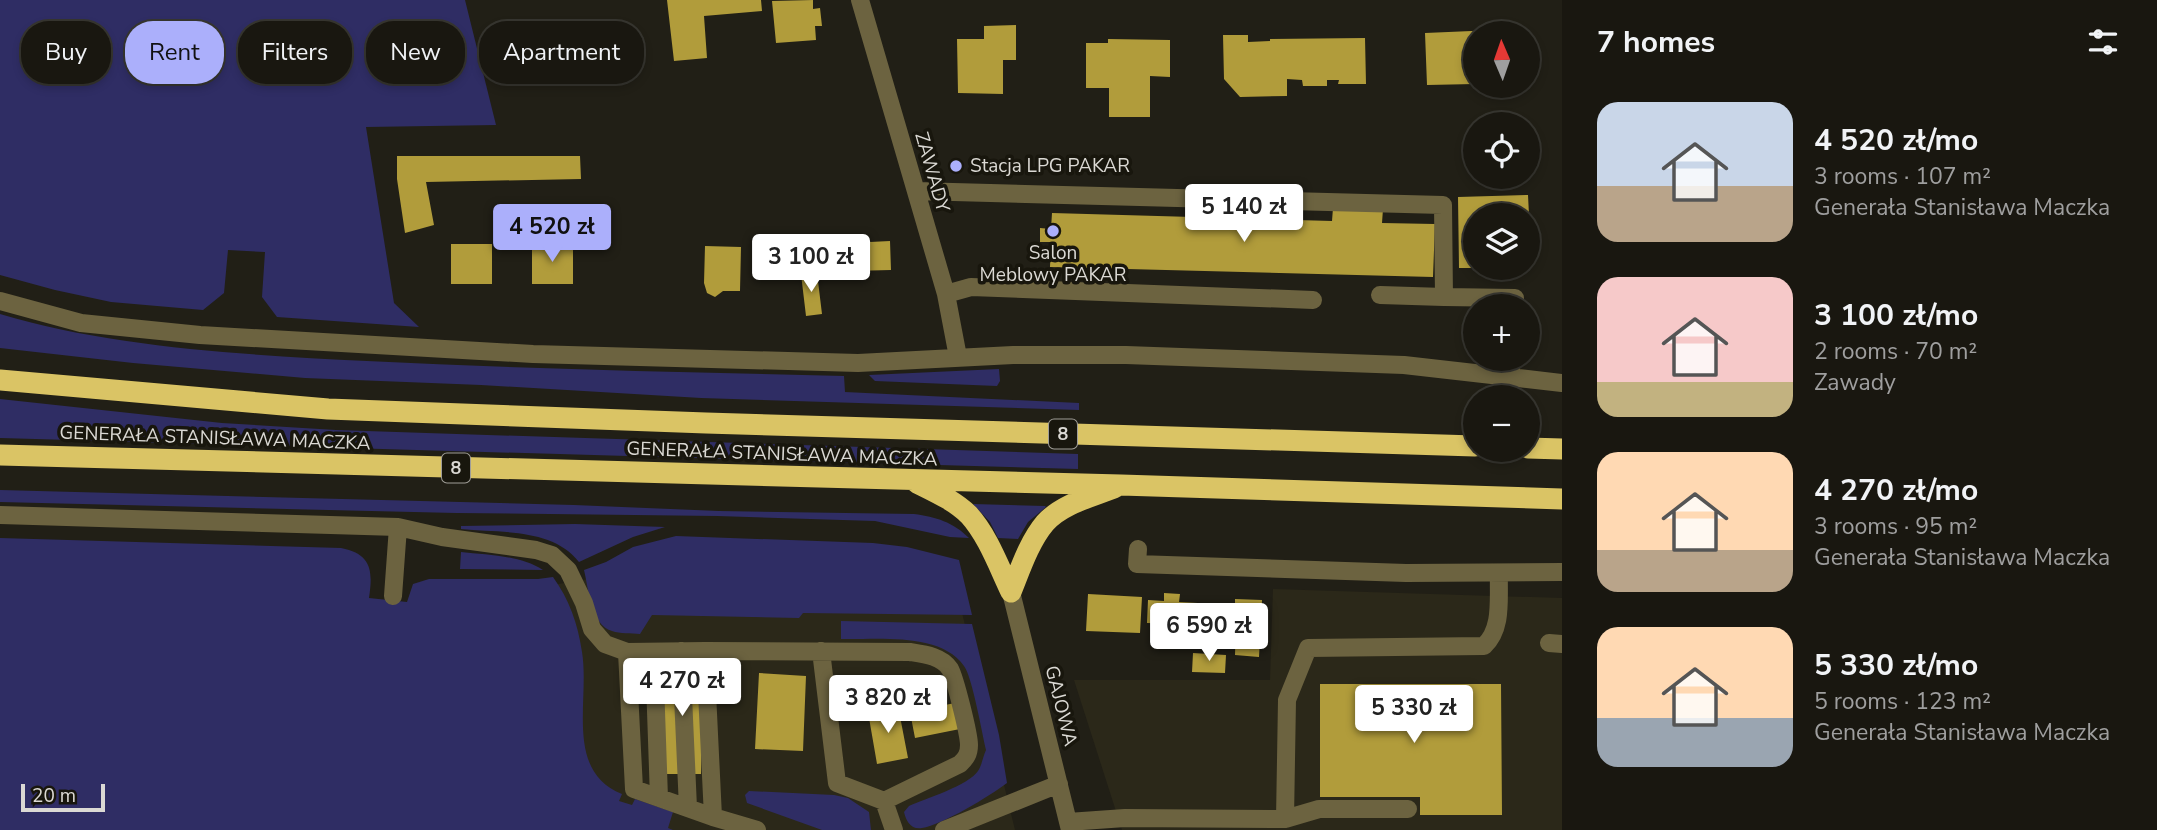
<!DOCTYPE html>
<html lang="en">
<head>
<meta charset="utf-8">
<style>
  body { margin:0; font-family:"Nunito Sans",sans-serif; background:#222019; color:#f1f3f6; height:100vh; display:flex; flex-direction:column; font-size:26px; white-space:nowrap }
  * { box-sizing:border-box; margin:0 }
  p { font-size:23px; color:#9f9f9f }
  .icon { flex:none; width:38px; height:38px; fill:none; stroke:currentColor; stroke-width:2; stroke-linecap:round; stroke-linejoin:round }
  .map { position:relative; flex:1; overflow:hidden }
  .panel { display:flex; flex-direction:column; background:#191710; width:595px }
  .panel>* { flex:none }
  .guide { position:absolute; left:21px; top:21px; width:665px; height:63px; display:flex; gap:14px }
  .needle { width:46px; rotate:358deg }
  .fabs { position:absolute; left:1463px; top:21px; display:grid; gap:14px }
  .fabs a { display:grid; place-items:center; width:77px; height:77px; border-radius:50%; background:#191710; box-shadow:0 4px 10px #0003,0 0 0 2px #373630; font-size:35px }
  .scale { position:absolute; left:21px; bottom:18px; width:84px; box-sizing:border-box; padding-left:7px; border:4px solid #dbd9d4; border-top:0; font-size:19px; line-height:24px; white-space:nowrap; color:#dbd9d4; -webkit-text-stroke:5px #18160d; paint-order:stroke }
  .price { position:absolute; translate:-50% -60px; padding:0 16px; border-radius:7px; background:#fff; color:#222; font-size:23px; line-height:46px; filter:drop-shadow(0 2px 4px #0008) }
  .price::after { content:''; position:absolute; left:50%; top:42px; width:21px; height:16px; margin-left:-10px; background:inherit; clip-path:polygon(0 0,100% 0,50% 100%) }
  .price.selected { background:#abaffb; color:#111 }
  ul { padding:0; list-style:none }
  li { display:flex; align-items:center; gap:21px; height:175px; padding:0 35px }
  li span { display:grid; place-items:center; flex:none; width:196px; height:140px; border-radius:21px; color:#555 }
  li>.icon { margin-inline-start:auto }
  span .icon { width:84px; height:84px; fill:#fffc; stroke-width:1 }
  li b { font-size:30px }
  h2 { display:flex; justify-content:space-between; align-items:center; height:84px; padding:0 35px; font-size:30px }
  .chip { padding:0 24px; border-radius:28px; background:#191710; box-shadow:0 4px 10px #0003,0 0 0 2px #373630; font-size:24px; line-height:63px }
  .chip.selected { background:#abaffb; color:#111 }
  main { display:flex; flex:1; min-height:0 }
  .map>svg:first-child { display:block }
</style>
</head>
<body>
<main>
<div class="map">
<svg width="1562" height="830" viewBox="0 0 1562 830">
  <rect width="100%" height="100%" fill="#211f16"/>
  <path fill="#2b2819" d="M676,565L954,580L1015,830H585L527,589Z
    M1273,589L1562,598V830H1122L1074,680H1270Z"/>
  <path fill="#2f2d64" d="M0,0H465L496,125L366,127L394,303L419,327L277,317L262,297L265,252L228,250L224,293L203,310L111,302L55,290L0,275Z
    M0,314C113,348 249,355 367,361C526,369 685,372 844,376L845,392L1079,403V410L701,398L481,385L305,378L133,363L0,348Z
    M999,369L1000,381L997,386L875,381L869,375Z
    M0,399L222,423L336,430L1078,454V469L0,438Z
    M0,490L574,505L719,511L914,514C936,517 953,522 969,538L950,537L875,521L717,516L456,513L0,502Z
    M973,504L1045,506L1046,507L1028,522L1018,539L998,538L990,522Z
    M575,524L665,527L633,537L579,562C553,528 501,533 461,529V526Z
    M676,536L873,543L907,547L959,560L972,615L803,613L799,618L652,615L640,634C631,633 620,634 612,631C590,624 589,590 584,570L606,562L633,547Z
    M0,538L341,548C372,554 373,571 369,598L407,602L413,584L429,579H538L553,577C569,599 578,624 582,652C590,700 564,771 622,794L619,801L632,805L635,799L673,812L668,828L673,830H0Z
    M461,552C488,555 520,555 543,570L460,569Z
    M841,621L972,624L999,735L1007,783C990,796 942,825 922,828C911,830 906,821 904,812L909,806C925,799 969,785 978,771C982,765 983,756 986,750C982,733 972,676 964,666C940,632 878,640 841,639Z
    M749,791L834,795L848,798L869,812L871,830H822L747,803L745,795Z"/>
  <path fill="#b19c3b" d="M667,0H761L762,11L704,16L707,58L674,61Z
    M813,0V9L820,8L822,26H815L816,40L776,43L772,1Z
    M1016,25V60H1003V94L958,93L957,39H984V26Z
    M1518,29V33H1475V84L1427,85L1425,33Z
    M1223,35H1248V42L1270,41V39L1365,38L1366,84H1338L1339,80H1327V86H1303L1302,80L1287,79V96L1240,97L1224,79Z
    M1108,39L1170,40V77L1150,76V117H1109V88H1086V43H1108Z
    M397,156H580L581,179L426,182L434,225L405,233L397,179Z
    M1528,195L1529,215H1475V268H1459L1458,197Z
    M1333,208L1383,209L1382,223L1435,224L1433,277L1050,267L1051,242H1040V228L1051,229L1052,213L1332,221Z
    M890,241L891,270L851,271L850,243Z
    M451,244H492V284H451Z
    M532,245H573V284H532Z
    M705,246L741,247L740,291H723L715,297L707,293L704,283Z
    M817,273L822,314L806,316L801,274Z
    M1164,593L1180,594L1179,602L1235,605V599L1262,600L1259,657L1235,655L1236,620L1183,617L1182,624L1147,623L1148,600L1164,601Z
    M1088,594L1142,597L1140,633L1086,631Z
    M1193,653L1226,655L1225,673L1192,672Z
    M664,662H703L701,774H662Z
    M759,673L806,676L803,751L755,749Z
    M1320,684H1501L1502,815H1420V797H1320Z
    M955,703L960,729L915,738L910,712Z
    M898,706L908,758L877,764L868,712Z"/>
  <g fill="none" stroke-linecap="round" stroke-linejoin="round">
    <path stroke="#6c6340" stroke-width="18" d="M860,0L946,294L958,357
      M916,191L1443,205L1444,297L1515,298V306
      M946,294L971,287L1313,300
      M1380,295L1444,297
      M0,301L81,323L200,335L533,354L858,363L1013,355H1126L1404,365L1562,383
      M1510,379L1512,359
      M0,515L398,527L442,537L536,550L552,555L568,570L584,603L592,629L605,644L627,652L705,651L713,817L757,830
      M1138,549L1137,564L1406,573L1562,572
      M1011,592L1070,830
      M393,596L398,527
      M1549,643L1562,644
      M681,651L688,808
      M705,651L910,652C923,654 942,656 950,669C955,678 969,734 969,745C969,754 966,758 960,764L884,801L894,830
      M821,651L837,783L884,801
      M627,652L634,789L713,817
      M654,653L659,798
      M1285,819L1319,809H1408
      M1068,822L1125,818L1285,819L1287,700L1308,648L1484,646C1503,628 1498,599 1499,574
      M944,830L1059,784"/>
    <path stroke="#dac465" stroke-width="21" d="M0,380L328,409L706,423L1475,446
      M1528,448L1562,449
      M0,455L1121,485L1562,499
      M917,483C935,492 955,501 969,515C988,536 999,567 1011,592
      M1011,592C1020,570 1029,542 1045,523C1062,504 1091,497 1114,488"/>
  </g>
  <g fill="#abaffb" stroke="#18160d" stroke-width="2.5">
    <circle cx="956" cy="166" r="7"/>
    <circle cx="1053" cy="231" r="7"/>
  </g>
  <g text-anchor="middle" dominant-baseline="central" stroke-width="7" stroke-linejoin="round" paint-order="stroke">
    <g fill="#18160d" stroke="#a09e98" stroke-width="2">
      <rect x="1049" y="419.5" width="28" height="29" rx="5"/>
      <rect x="442" y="453.5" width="28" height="29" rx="5"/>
    </g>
    <g font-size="18" font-weight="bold" fill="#dbd9d4">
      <text x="1063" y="434">8</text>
      <text x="456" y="468">8</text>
    </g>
    <g font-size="19" fill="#dbd9d4" stroke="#18160d" text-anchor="start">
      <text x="970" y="166">Stacja LPG PAKAR</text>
      <text x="1053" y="253" text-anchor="middle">Salon<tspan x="1053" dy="22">Meblowy PAKAR</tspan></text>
    </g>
    <g font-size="19" fill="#dbd9d4" stroke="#18160d">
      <text transform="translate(932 172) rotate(74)">ZAWADY</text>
      <text transform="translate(215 438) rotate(2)">GENERAŁA STANISŁAWA MACZKA</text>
      <text transform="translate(782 454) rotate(2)">GENERAŁA STANISŁAWA MACZKA</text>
      <text transform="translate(1061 706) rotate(76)">GAJOWA</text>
    </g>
  </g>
</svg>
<div class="fabs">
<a><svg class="needle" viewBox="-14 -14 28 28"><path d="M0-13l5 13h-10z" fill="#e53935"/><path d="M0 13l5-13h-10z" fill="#9f9f9f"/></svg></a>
<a><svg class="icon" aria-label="locate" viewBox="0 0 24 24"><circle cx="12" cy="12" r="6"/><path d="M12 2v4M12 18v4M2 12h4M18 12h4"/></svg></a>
<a><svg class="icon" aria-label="layers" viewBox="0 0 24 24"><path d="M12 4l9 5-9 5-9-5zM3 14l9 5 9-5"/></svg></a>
<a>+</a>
<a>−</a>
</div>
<div class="scale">20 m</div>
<b class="price" style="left:1244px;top:244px">5 140 zł</b>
<b class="price selected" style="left:552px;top:264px">4 520 zł</b>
<b class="price" style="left:811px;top:294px">3 100 zł</b>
<b class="price" style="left:1209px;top:663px">6 590 zł</b>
<b class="price" style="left:682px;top:718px">4 270 zł</b>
<b class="price" style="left:888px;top:735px">3 820 zł</b>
<b class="price" style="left:1414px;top:745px">5 330 zł</b>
<div class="guide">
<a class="chip">Buy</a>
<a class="chip selected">Rent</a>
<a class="chip">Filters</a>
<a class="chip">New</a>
<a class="chip">Apartment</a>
</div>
</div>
<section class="panel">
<h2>7 homes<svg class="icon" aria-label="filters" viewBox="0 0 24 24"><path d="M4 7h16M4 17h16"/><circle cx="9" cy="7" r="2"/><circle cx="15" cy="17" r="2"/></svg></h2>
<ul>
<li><span style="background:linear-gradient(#c9d6e8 60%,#b9a48a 0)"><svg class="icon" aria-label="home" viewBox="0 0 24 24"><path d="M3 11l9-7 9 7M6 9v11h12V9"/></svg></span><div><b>4 520 zł/mo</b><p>3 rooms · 107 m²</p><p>Generała Stanisława Maczka</p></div></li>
<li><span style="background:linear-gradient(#f6c9c9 75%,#c2b280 0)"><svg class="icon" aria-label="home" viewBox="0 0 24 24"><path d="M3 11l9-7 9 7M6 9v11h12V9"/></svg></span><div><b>3 100 zł/mo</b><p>2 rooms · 70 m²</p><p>Zawady</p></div></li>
<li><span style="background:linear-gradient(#ffd9b3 70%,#b9a48a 0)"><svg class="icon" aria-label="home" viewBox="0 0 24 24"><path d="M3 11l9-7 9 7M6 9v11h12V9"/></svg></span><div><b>4 270 zł/mo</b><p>3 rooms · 95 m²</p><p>Generała Stanisława Maczka</p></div></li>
<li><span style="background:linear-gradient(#ffd9b3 65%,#9aa5b1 0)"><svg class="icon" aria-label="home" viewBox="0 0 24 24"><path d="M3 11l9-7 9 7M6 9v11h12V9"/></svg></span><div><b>5 330 zł/mo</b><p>5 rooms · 123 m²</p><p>Generała Stanisława Maczka</p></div></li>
</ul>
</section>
</main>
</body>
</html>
